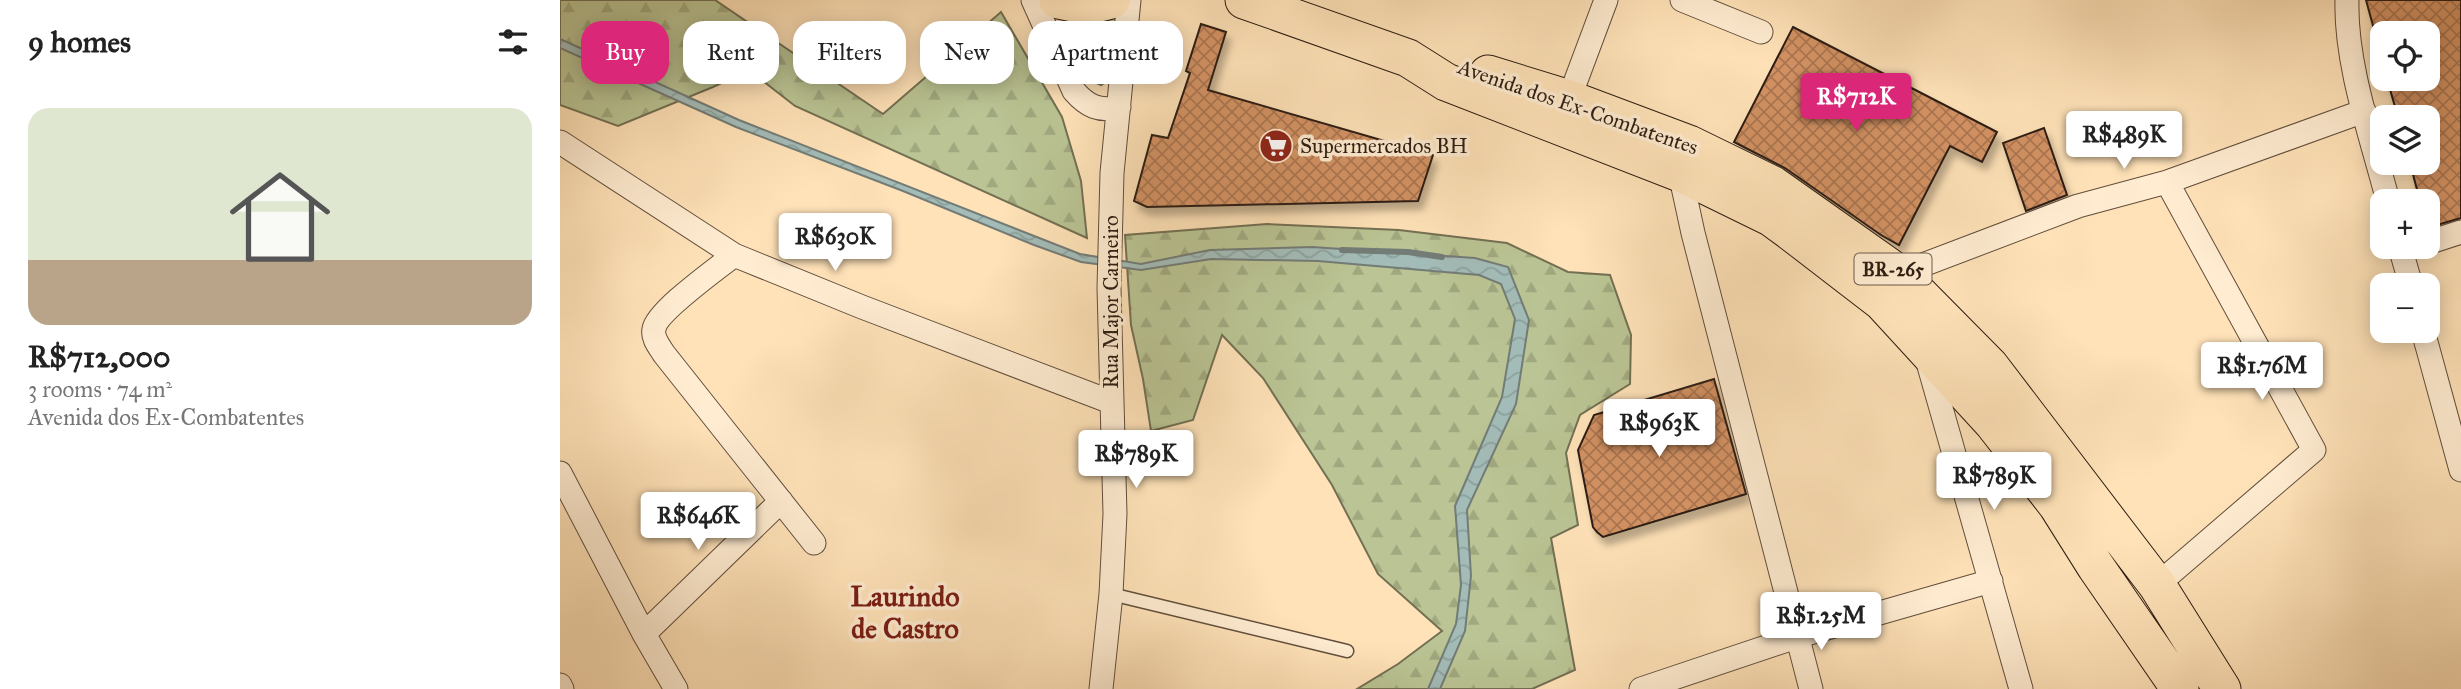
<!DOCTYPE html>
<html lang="en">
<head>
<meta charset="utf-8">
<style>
  body { margin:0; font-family:"IM FELL Great Primer",serif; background:#f6f6f6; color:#222; height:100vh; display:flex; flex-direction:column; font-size:26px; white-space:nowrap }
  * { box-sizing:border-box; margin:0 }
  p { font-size:23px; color:#767676 }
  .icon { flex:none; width:38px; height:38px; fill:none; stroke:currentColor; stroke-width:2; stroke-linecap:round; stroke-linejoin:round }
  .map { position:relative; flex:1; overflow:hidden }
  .drawer { display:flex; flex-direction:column; background:#fff; width:560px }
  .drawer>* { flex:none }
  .hud { position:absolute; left:21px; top:21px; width:665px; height:63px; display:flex; gap:14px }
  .tools { position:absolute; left:1810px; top:21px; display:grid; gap:14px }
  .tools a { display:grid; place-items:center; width:70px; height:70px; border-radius:14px; background:#fff; box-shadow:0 4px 18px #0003; font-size:35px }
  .price { position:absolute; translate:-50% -60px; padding:0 16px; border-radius:7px; background:#fff; color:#222; font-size:23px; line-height:46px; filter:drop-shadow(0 2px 4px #0008) }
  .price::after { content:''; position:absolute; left:50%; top:42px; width:21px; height:16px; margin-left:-10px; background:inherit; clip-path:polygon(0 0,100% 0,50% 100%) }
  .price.on { background:#db2777; color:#fff }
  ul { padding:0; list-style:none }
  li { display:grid; align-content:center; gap:14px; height:371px; padding:0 28px }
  li span { display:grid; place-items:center; height:217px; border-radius:21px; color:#555 }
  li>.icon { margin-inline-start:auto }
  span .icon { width:126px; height:126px; fill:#fffc; stroke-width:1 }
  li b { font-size:30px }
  h2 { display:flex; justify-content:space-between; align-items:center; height:84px; padding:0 28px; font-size:30px }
  .tag { padding:0 24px; border-radius:21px; background:#fff; box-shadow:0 4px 18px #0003; font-size:24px; line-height:63px }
  .tag.on { background:#db2777; color:#fff }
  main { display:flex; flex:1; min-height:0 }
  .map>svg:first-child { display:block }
</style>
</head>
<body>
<main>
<section class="drawer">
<h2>9 homes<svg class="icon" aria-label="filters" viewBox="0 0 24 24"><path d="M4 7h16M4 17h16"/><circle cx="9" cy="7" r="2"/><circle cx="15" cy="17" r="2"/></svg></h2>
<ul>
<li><span style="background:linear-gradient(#dfe7d0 70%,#b9a48a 0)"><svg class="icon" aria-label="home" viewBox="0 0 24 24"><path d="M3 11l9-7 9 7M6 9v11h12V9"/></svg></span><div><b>R$712,000</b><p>3 rooms · 74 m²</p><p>Avenida dos Ex-Combatentes</p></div></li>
</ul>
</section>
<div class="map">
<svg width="1901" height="689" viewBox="0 0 1901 689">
  <defs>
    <pattern id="forest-firs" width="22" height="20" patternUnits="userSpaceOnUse" patternTransform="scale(1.75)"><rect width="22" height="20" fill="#bac494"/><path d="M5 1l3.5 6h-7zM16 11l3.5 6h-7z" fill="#a0a87f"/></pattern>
    <pattern id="park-crowns" width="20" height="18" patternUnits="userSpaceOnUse" patternTransform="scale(1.75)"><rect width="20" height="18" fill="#bac494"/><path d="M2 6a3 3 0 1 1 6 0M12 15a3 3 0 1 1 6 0" fill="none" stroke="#a0a87f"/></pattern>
    <pattern id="water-waves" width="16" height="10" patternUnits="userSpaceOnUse" patternTransform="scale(1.75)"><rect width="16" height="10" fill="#a3bcb8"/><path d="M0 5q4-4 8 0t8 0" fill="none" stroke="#8ca19d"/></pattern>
    <pattern id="building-cross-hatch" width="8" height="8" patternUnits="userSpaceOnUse" patternTransform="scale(1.75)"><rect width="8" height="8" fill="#d39264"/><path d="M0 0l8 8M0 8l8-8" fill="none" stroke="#ab7651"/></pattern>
    <filter id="shadow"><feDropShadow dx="4.5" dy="8" stdDeviation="3.5" flood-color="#0004"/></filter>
  </defs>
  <rect width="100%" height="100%" fill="#ffe2b8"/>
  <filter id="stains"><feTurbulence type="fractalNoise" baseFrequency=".00286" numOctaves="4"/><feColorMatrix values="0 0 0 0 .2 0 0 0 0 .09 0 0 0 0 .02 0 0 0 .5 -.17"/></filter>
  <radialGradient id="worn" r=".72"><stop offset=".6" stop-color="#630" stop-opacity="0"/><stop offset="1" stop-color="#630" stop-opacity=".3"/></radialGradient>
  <path fill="url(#forest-firs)" stroke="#737053" stroke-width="2" d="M0,0H155L323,114L441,12L502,117L521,181L527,238L235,106L189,70L153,87L58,126L0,105Z
    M707,224L839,230L947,243L1008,272L1050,275L1071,335L1070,384L1020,415L1006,453L1018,525L991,538L1015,670L972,689H797L838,664L882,631L818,574L772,485L703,378L662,335L633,420L591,431L583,379L571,325L565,235Z"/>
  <path fill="url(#park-crowns)" stroke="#737053" stroke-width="2" d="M557,17L549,80L541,85L532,81L525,73L505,18Z"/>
  <path fill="url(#water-waves)" stroke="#737c76" stroke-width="2" d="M0,39L179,120L520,254L581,264L650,250L752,247L915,258L948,267L969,320L956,404L907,510L911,576L905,631L880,689H868L896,624L901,585L895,506L942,397L955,319L941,284L919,275L758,261L651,259L581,270L521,262L474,245L343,191L176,127L0,48Z"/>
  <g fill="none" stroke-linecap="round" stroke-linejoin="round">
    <path stroke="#737c76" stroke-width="6" d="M782,250L848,252L882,257"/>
  </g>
  <path fill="url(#building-cross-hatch)" stroke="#2c1c12" stroke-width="2" filter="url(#shadow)" d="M1806,0H1901V218L1867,228V201H1860L1850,163H1867V117H1838L1827,79H1867V33H1815Z
    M641,24L666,32L648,90L873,155L858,201L587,207L574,201L592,135L608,138L630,73L626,71Z
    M1233,27L1437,132L1422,162L1390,146L1339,245L1321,235L1225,168L1174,142Z
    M1484,128L1507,195L1466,211L1443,143Z
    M1154,379L1186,494L1043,537L1037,532L1033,527L1018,450L1034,415Z"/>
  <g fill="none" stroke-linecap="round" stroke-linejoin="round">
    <defs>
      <path id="service" d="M551,594L787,651"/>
      <path id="minor" d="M473,0L514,91C527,106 539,112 559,107
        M1122,0L1201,32
        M1787,0C1785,64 1812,139 1828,201
        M1009,99L1046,0
        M0,142L174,255L302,307L551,402
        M1120,173L1133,233L1251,689
        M1867,243L1901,232
        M1840,247L1851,285
        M174,255C157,269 97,311 94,329C92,338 99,346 104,354L254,543
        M1339,274L1518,206L1607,182L1804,111
        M1863,331L1901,470
        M1367,359L1461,689
        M0,473L84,634L116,689
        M1597,585L1754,450L1607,182
        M84,634L221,501
        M0,685L2,689
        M541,689L551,594L555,514L549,288L552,173L569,0
        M1081,689L1236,637L1431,581"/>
      <path id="primary" d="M498,0L527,6L551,0
        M684,0L848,58L886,82L1120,173L1212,218L1231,232L1322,302L1433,423L1497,505L1536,567L1620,689
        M928,74L1009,99L1129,144L1213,185L1339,274L1430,366L1597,585L1662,689"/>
    </defs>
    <use href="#service" stroke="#614e3c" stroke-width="15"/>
    <use href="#minor" stroke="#614e3c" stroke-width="25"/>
    <use href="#primary" stroke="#2c1c12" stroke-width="39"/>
    <use href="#service" stroke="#ffecd1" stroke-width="12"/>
    <use href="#minor" stroke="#ffecd1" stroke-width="23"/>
    <use href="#primary" stroke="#ffe2b8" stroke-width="37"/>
  </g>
  <defs>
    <symbol id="supermarket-disc" viewBox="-11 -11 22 22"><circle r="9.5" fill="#8f2418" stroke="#ffecd1"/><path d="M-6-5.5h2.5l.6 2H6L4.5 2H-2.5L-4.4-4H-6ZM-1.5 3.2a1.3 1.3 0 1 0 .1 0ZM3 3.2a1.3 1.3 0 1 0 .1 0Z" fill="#fff"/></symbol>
  </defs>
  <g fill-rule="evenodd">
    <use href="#supermarket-disc" x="697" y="127" width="38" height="38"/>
  </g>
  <g text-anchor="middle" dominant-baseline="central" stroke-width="7" stroke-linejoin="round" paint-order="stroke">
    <rect fill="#ffecd1" stroke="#6b5a4b" stroke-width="2" x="1294.5" y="253.5" width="77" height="31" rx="5"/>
    <g font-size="19" font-weight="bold" fill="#2c1c12">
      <text x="1333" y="269">BR-265</text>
    </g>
    <g font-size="21" fill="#2c1c12" stroke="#ffecd1">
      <text transform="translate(1018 107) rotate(19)">Avenida dos Ex-Combatentes</text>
      <text transform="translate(551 302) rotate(-90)">Rua Major Carneiro</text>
    </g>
    <g font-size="21" fill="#2c1c12" stroke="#ffecd1" text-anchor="start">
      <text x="740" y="146">Supermercados BH</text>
    </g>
    <g font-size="28" font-weight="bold" fill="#7a1f14" stroke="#ffecd1">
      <text x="345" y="596">Laurindo<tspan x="345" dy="32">de Castro</tspan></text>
    </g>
  </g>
  <rect width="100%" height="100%" filter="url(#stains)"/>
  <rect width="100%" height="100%" fill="url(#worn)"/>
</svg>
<div class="tools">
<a><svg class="icon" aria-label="locate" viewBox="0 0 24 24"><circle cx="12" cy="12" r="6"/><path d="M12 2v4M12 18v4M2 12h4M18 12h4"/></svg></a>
<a><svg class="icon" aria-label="layers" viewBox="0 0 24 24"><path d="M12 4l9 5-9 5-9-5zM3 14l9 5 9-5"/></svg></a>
<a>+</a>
<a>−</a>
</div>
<b class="price on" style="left:1296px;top:133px">R$712K</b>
<b class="price" style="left:1564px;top:171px">R$489K</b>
<b class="price" style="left:275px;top:273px">R$630K</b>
<b class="price" style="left:1702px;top:402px">R$1.76M</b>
<b class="price" style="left:1099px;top:459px">R$963K</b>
<b class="price" style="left:576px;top:490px">R$789K</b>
<b class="price" style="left:1434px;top:512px">R$789K</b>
<b class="price" style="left:138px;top:552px">R$646K</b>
<b class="price" style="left:1261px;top:652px">R$1.25M</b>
<div class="hud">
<a class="tag on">Buy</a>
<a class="tag">Rent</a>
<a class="tag">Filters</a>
<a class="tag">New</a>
<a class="tag">Apartment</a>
</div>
</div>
</main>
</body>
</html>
